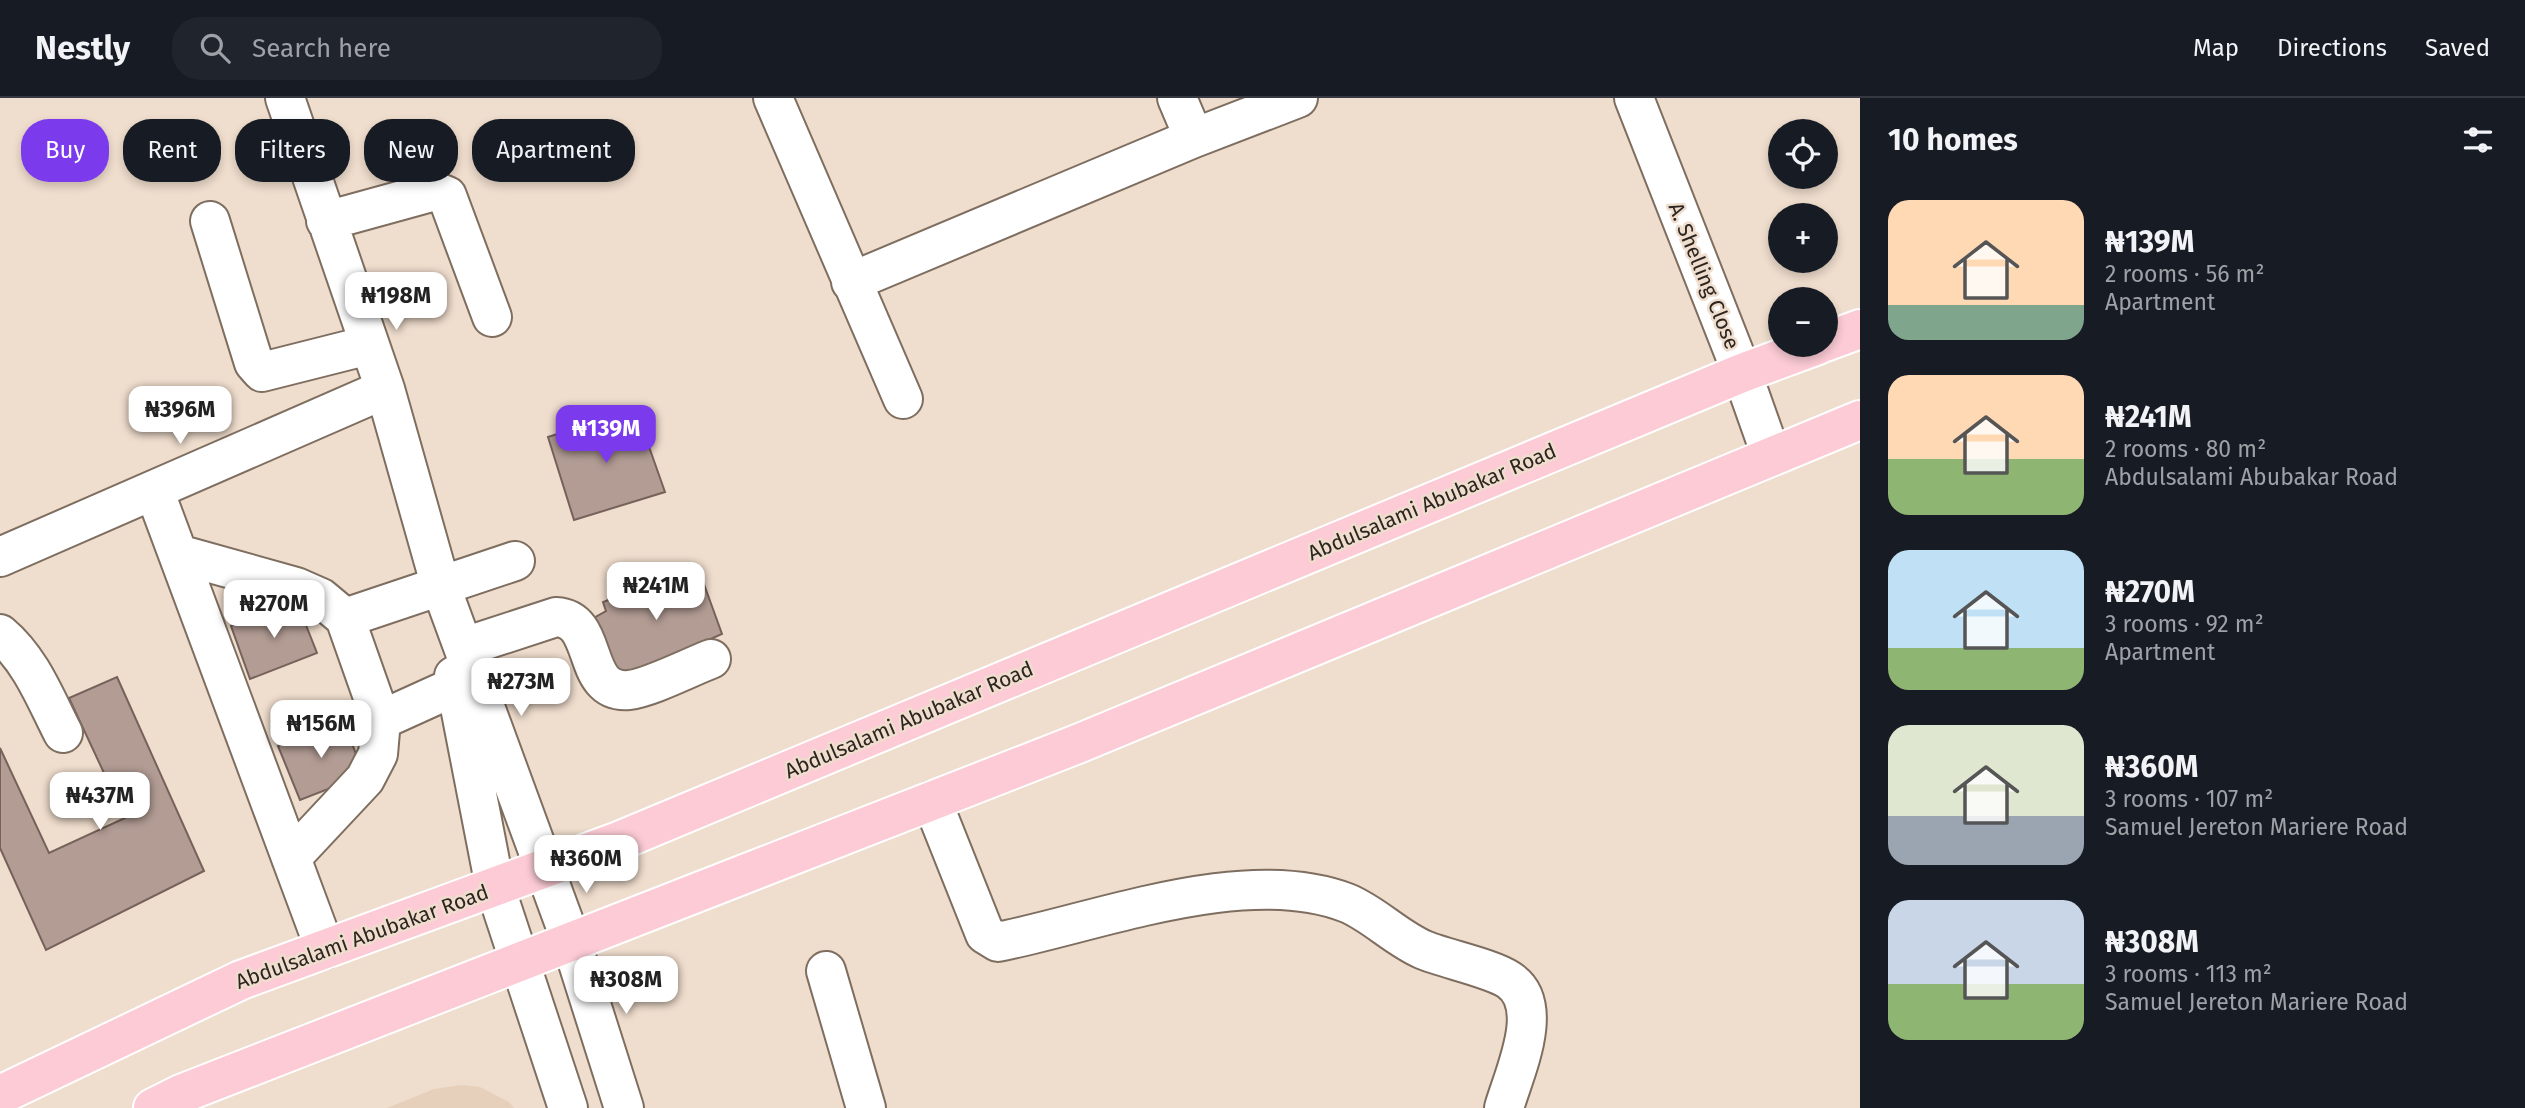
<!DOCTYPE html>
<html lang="en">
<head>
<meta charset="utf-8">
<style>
  body { margin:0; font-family:"Fira Sans",sans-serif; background:#20242c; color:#f1f3f6; height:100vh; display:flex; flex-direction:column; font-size:26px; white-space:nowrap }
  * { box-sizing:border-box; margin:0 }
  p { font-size:23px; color:#9ea1a6 }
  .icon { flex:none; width:38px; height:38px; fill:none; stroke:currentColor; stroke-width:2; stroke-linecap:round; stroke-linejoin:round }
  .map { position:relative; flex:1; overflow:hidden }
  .drawer { display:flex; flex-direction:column; background:#171b24; width:665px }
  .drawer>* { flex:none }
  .guide { position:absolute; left:21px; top:21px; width:665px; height:63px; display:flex; gap:14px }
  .tools { position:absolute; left:1768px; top:21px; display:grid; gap:14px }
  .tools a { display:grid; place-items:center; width:70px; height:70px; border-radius:50%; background:#171b24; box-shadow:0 4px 10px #0003; font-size:35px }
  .price { position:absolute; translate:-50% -60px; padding:0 16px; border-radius:14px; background:#fff; color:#222; font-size:23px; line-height:46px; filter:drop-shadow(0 2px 4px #0008) }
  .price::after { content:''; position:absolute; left:50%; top:42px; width:21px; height:16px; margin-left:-10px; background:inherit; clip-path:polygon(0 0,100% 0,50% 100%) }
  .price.current { background:#7c3aed; color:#fff }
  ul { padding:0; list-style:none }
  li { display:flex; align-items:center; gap:21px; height:175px; padding:0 28px }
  li span { display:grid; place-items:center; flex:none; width:196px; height:140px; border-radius:21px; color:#555 }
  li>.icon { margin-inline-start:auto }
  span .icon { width:84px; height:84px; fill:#fffc; stroke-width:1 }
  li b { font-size:30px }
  h2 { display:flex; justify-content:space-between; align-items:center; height:84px; padding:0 28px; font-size:30px }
  .chip { padding:0 24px; border-radius:28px; background:#171b24; box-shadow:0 4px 10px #0003; font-size:24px; line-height:63px }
  .chip.current { background:#7c3aed; color:#fff }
  header { display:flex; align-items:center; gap:42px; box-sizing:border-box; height:98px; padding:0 35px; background:#171b24; border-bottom:2px solid #363941 }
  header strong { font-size:33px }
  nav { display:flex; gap:38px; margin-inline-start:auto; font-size:24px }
  .search { width:490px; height:63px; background:#20242c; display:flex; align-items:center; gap:18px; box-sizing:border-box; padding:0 24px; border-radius:28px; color:#9ea1a6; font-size:26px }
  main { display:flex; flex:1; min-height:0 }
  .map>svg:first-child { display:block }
</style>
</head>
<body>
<header>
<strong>Nestly</strong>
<div class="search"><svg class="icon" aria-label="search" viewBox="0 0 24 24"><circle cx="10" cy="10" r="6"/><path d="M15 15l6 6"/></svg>Search here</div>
<nav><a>Map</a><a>Directions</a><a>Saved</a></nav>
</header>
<main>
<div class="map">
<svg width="1860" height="1010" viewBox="0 0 1860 1010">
  <rect width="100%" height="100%" fill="#efddcd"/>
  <path fill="#e7d0bb" d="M461,987L480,989L509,1004L514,1010H387L434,991Z"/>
  <path fill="#b29c94" stroke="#76625a" stroke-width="2" d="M636,312L665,394L574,422L548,339Z
    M697,467L722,536L617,582L592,521L606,513L603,504Z
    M296,502L317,555L250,581L231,528Z
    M117,579L204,773L46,852L0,750V650L49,755L125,720L69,600Z
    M343,622L364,677L300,702L278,648Z"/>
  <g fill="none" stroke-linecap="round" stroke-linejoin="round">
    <defs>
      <path id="minor" d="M285,0L385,291L441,489L571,843L624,1010
        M773,0L903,301
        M1177,0L1194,40
        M1634,0L1742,275L1771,357
        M210,123L254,265L262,274L369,247
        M326,123L435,93L447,98L492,219
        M851,184L1194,40L1298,0
        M154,392L325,851
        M178,456L296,489L321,500L345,520L381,622L456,588
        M0,459L385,291
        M345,520L515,463
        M0,536C31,562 45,600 63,635
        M464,549L556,519C601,521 579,596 629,592C649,590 690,569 711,561
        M454,578L495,789L568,1010
        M932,703L985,836L998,844C1101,823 1246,766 1347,805C1374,816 1396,840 1424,852C1446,861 1491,870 1509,882C1547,907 1514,975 1504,1010
        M291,760L365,681L378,656L381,622
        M826,873L866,1010"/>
      <path id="major" d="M1825,244L1860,231
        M0,997L241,882L619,743L1742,275L1818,247
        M153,1010L181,996L1075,647L1860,322"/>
    </defs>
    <use href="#minor" stroke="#7e6e60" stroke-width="42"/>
    <use href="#major" stroke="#fff" stroke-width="42"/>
    <use href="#minor" stroke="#fff" stroke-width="38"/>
    <use href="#major" stroke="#fccbd5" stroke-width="38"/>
  </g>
  <g text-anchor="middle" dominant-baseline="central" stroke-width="5" stroke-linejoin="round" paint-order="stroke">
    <g font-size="21" fill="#2d2620" stroke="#efddcd">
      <text transform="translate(1704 178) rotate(68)">A. Shelling Close</text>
      <text transform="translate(1432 404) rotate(-23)">Abdulsalami Abubakar Road</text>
      <text transform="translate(909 622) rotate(-23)">Abdulsalami Abubakar Road</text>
      <text transform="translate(362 839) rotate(-20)">Abdulsalami Abubakar Road</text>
    </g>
  </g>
</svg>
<div class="tools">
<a><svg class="icon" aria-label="locate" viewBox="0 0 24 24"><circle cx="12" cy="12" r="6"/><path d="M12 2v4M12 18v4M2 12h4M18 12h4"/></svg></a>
<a>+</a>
<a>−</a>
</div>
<b class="price" style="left:396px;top:234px">₦198M</b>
<b class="price" style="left:180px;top:348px">₦396M</b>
<b class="price current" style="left:606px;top:367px">₦139M</b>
<b class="price" style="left:656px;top:524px">₦241M</b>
<b class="price" style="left:274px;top:542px">₦270M</b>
<b class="price" style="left:521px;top:620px">₦273M</b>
<b class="price" style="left:321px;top:662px">₦156M</b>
<b class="price" style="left:100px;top:734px">₦437M</b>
<b class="price" style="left:586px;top:797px">₦360M</b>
<b class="price" style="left:626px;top:918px">₦308M</b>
<div class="guide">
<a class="chip current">Buy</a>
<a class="chip">Rent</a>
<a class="chip">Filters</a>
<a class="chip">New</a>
<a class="chip">Apartment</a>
</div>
</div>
<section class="drawer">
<h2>10 homes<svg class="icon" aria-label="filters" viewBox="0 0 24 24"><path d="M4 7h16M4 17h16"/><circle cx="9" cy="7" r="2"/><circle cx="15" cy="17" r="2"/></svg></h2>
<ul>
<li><span style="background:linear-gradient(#ffd9b3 75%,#7fa58c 0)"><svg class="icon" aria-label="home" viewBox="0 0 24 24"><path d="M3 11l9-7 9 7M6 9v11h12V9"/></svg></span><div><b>₦139M</b><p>2 rooms · 56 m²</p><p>Apartment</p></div></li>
<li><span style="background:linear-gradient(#ffd9b3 60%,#8fb573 0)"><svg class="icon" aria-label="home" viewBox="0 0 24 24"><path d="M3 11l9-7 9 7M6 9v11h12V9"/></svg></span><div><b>₦241M</b><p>2 rooms · 80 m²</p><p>Abdulsalami Abubakar Road</p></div></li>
<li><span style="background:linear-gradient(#bfe0f5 70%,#8fb573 0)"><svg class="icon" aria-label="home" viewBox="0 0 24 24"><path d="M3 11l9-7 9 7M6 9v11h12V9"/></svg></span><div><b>₦270M</b><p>3 rooms · 92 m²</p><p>Apartment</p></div></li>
<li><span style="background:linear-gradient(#dfe7d0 65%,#9aa5b1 0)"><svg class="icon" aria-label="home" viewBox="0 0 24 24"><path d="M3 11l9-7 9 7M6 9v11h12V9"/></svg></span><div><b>₦360M</b><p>3 rooms · 107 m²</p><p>Samuel Jereton Mariere Road</p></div></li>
<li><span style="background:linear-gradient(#c9d6e8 60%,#8fb573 0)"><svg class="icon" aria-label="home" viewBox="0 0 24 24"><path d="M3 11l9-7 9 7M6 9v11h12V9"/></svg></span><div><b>₦308M</b><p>3 rooms · 113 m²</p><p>Samuel Jereton Mariere Road</p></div></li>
</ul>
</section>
</main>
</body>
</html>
